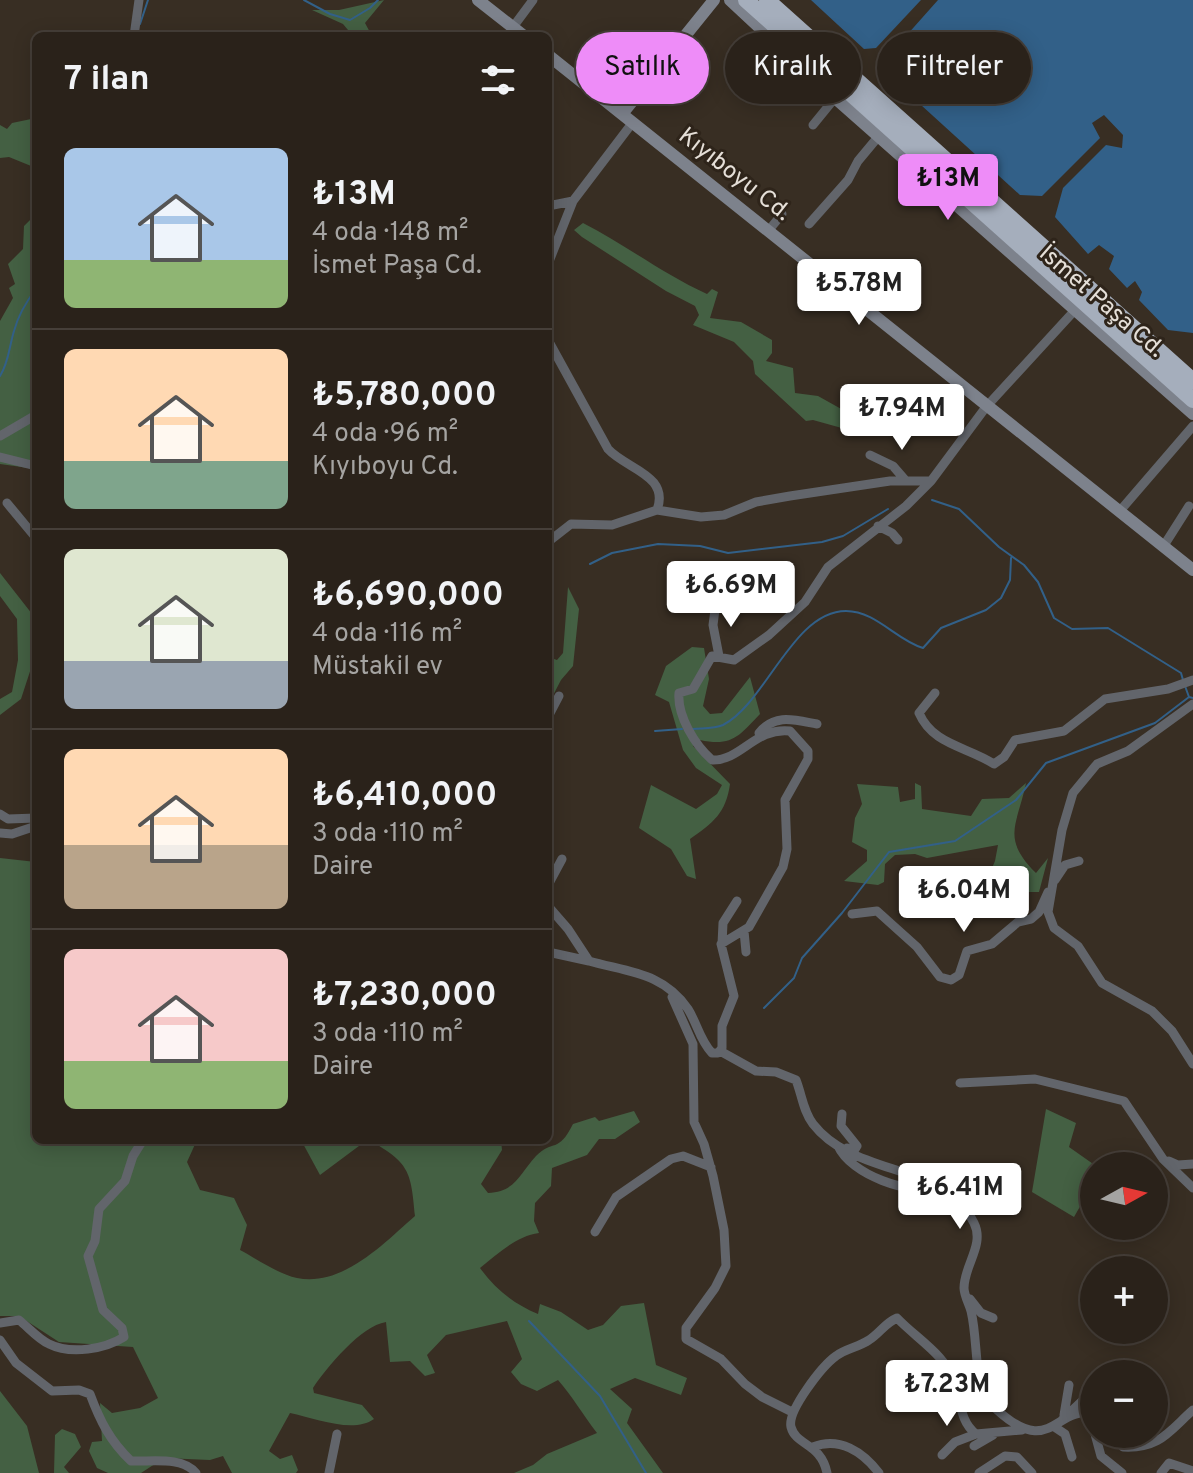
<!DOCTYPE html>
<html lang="tr">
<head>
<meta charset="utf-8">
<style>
  body { margin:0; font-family:Overpass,sans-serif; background:#362f27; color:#f1f3f6; height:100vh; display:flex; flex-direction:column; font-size:30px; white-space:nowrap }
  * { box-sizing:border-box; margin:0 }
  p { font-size:26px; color:#a5a4a2 }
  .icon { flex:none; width:44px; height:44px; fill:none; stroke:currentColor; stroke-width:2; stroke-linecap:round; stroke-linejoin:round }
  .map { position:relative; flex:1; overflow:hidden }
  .details { position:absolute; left:32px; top:32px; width:520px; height:1112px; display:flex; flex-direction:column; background:#2a221a; border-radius:12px; box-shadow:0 4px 20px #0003,0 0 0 2px #463f39 }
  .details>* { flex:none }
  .hud { position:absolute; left:576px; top:32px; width:496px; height:72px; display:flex; gap:16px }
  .needle { width:52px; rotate:82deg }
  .fabs { position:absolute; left:1080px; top:1152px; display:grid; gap:16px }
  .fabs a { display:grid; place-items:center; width:88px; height:88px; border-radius:50%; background:#2a221a; box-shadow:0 4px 20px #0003,0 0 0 2px #463f39; font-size:40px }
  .price { position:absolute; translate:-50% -68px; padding:0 18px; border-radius:8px; background:#fff; color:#222; font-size:26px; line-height:52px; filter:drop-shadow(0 2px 4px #0008) }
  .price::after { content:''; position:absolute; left:50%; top:48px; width:24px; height:18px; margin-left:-12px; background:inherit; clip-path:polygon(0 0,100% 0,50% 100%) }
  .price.current { background:#ee8cf8; color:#111 }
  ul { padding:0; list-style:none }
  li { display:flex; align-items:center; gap:24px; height:200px; padding:0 32px }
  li+li { border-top:2px solid #463f39 }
  li span { display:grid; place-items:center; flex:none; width:224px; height:160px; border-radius:12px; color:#555 }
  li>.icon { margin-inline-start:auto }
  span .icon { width:96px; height:96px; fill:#fffc; stroke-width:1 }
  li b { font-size:34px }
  h2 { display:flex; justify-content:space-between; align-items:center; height:96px; padding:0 32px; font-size:34px }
  .chip { padding:0 28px; border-radius:36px; background:#2a221a; box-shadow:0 4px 20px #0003,0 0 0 2px #463f39; font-size:28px; line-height:72px }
  .chip.current { background:#ee8cf8; color:#111 }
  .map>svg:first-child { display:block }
</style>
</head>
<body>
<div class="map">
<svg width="1193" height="1473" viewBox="0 0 1193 1473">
  <rect width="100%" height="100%" fill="#382e23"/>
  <path fill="#446043" d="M384,0L365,23L372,36H353L343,24L312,10H339Z
    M36,118V168L9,157L0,158V125L7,129L12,123Z
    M36,214V447L32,452L36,456V469L0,464V321L13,298L9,288L15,284L8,264L23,249L24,226Z
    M583,223C626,245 663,274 707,294L712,289L718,292L710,318L741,322L772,340V353L766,361L793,368L795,393L818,396L861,420L856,432L813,420L806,421L755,374L753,361L734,342L693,325L699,315L695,306L666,291L582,237L574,230Z
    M0,573L36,619V653L21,699L0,715V699L12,692L18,660L17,619L0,596Z
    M568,587L579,609L573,666L561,680L548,705V657L557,660L563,653Z
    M692,647L704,648L709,679L703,706L710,714L722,713L750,677L760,714C739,736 732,747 700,740L693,746L730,784C726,813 713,823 690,839L696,879L687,876L671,849L639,828L651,785L696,809L717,794L722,785L696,768L683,750L669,702L655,695L666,666Z
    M915,783L921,786L922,809L971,816L982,799L1009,798L1026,783C1017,826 1001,838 1036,873L1048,858L1039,892H1012L987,880L995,861L998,845L927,858L915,854L895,855L885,864L884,882L878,885L844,881L867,861V850L852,842L855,818L862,804L857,784L898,787L900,802L915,799Z
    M0,858L36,862V1140H197L187,1162L200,1190L234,1198L247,1225L240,1250C257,1259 278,1274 297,1278C343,1287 384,1243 415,1216C411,1170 409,1163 369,1140H501L502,1150L481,1184L488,1193C516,1192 520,1173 536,1156C553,1139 558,1154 573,1124L595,1117L599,1121L634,1111L640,1122L615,1139H599L587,1155L552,1168L551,1186L535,1203L534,1221L539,1233C516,1236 498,1254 480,1268C495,1289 514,1304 538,1314L540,1304L561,1312L588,1330L603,1325L621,1306L644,1303L656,1365L687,1378L681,1395L635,1378L610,1389L632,1409L627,1423L663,1473H514L533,1465L547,1454L597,1433C583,1415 573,1397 558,1380L537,1391L521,1384L511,1372L522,1359L507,1321L446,1335L427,1355L435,1373L425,1376L410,1361L390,1362L386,1322C361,1326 327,1367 313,1388L314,1393L362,1405L374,1419C353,1434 315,1418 290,1413L269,1451L280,1459L292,1455L298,1470L296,1473H232L223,1456L210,1460L164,1458L141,1473H108L97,1468L89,1451L92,1442L102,1441L100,1403L112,1413L140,1408L158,1398L133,1347L59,1342L19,1316H0Z
    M1046,1109L1076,1123L1069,1147L1096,1166L1094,1182L1074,1217L1032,1192Z
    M301,1140H367L320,1175Z
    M0,1391L27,1426L39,1473H0Z
    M62,1429L75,1434L81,1447L64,1467L69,1473H54L55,1435Z"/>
  <path fill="#326088" d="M811,0H921L876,48L864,49Z
    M938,0H1193V333L1168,330L1139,300L1142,292L1135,281L1127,288L1109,269L1114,256L1099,245L1088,254L1055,217L1063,188L1106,145L1122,148L1123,135L1104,115L1092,123L1100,138L1042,196L1020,195L921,105L926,88L913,71L899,81L890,66V54Z"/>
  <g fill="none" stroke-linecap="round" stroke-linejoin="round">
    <path stroke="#326088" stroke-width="2" d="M304,0L330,14L350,20L370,8L378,0
      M140,24L148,0
      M0,376C9,362 9,347 14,331C18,316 26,302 36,289
      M932,500L959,509L999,547L1024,565L1038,582L1054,618L1072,629L1108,628L1181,673L1183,680
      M590,564L612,553L658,544L700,546L728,553L822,542L843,536L888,509
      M1185,686L1189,697L1193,698
      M693,729C702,728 714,729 723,725C766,703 793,611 846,611C876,611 896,640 923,648L941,628L986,610L1001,598L1010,580L1011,558
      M655,731L682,729
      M764,1008L794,978L802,958L842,913L889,852L955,841L1016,800L1046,763L1155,723L1189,697
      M529,1321L600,1396L646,1473"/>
    <path stroke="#62656b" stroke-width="9" d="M513,27L533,0
      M134,36L139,0
      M813,125L835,98
      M548,206L573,201L633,122
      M809,224L848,180L858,161L878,137
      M769,230L782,214
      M548,264L573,201
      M548,340L608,449C626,469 670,475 657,510
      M0,436L36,415
      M870,455L893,466L906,481
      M0,457L36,466
      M7,503L36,538
      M1119,512L1193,426
      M878,526L892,533L898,540
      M548,542L571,524L612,525L657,510L701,517L724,515L756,502L790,496L890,481H931L986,407L1076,309
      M1163,547L1189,506
      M716,602L713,625L719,656
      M935,693L919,713C933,745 966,746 994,764L1004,757L1015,740L1064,731L1105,699L1168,689L1193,680
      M1193,704L1128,751L1097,764L1073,793L1062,830L1048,912L1054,928L1078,946L1102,983L1152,1011L1172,1031L1193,1064
      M548,717L559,696
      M759,733C775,713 795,720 817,724
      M0,814L8,819L36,818
      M0,833L12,834L36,826
      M1055,880L1065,865L1079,861
      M548,885L562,859
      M548,906L568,929L589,961C627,972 663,972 688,1009C697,1023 700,1041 712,1053H718L722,1048V1026L734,996L721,944L749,927L783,867L787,849L785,800L808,759V751L790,731C755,727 741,761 712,760C695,745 677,716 679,693L693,689L712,656L734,660L769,635L805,602L828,567L906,506L931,481
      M852,914L877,911L917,947L940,977L951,980L959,975L967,951L992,944L1018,922L1031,919L1039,912L1048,892
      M744,931L746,952
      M722,944L723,923L737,901
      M548,952L589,961
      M672,997L693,1044L694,1122L704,1144L713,1176L724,1230L726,1266L715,1288L686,1328V1339L721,1359L745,1384L762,1397L792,1412
      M720,1051L756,1071L776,1072L796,1080C802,1095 803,1111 813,1124C855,1178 943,1161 974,1223C985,1245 964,1265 964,1288C964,1295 969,1304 971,1311C977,1336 975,1369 982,1389C985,1396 991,1403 996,1409C1051,1460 1055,1404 1094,1414
      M960,1083L1035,1079L1124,1101L1163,1159L1193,1188
      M842,1114L841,1126L857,1146L854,1151L847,1148
      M838,1146C851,1175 909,1195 939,1188
      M1169,1161L1178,1165L1193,1164
      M595,1232L616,1197L671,1159L683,1156L711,1167
      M970,1299L981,1313L993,1318
      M0,1323L19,1320C28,1327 38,1339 49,1344C71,1355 105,1349 124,1337L122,1328L103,1310L88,1256L95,1241L99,1209L125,1181L133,1156L143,1140
      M0,1340L16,1363L52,1391L79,1390L90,1394C100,1421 110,1441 131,1461C151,1462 182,1456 196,1473
      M1147,1374L1148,1371
      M1064,1415L1069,1385
      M1062,1420L1081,1402L1094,1395
      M1053,1426L1065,1434L1072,1457
      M1095,1434L1101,1456L1122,1473
      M1111,1434L1123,1447C1160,1449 1169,1431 1193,1410
      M974,1446L993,1435
      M813,1447C839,1436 863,1452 879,1473
      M942,1455L955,1442L976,1434
      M329,1473L337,1434
      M827,1473C821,1443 796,1446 791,1427C787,1411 822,1366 836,1356C845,1349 859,1347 869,1340C880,1333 885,1323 897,1318C917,1339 946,1355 955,1383C961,1402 960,1422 976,1434L1022,1430
      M979,1473L1005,1456L1017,1457L1032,1473
      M1161,1473L1169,1463L1193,1471"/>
    <path stroke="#7d828c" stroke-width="12" d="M478,0L524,36
      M730,0L835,98L1193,414
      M548,55L1193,570
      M622,114L714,0"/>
    <path stroke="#a5aebc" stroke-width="16" d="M746,0L1193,400
      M767,0L1193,381"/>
  </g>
  <g text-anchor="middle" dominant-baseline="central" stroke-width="6" stroke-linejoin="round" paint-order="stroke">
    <g font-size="24" fill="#e5dfd8" stroke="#2e241a">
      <text transform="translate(734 175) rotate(38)">Kıyıboyu Cd.</text>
      <text transform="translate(1101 302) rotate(41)">İsmet Paşa Cd.</text>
    </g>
  </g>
</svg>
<div class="fabs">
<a><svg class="needle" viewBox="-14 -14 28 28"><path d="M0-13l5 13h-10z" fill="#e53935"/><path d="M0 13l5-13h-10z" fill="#a5a4a2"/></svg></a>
<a>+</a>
<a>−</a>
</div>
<b class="price current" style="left:948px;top:222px">₺13M</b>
<b class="price" style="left:859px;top:327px">₺5.78M</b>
<b class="price" style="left:902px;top:452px">₺7.94M</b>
<b class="price" style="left:731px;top:629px">₺6.69M</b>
<b class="price" style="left:964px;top:934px">₺6.04M</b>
<b class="price" style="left:960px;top:1231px">₺6.41M</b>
<b class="price" style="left:947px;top:1428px">₺7.23M</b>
<div class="hud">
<a class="chip current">Satılık</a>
<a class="chip">Kiralık</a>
<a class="chip">Filtreler</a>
</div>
<section class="details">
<h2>7 ilan<svg class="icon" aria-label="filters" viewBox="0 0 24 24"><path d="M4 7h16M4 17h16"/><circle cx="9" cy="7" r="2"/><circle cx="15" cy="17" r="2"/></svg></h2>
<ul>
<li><span style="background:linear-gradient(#a9c7e8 70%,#8fb573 0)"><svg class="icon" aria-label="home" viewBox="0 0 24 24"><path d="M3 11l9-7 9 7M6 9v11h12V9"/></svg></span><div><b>₺13M</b><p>4 oda · 148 m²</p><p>İsmet Paşa Cd.</p></div></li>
<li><span style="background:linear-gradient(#ffd9b3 70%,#7fa58c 0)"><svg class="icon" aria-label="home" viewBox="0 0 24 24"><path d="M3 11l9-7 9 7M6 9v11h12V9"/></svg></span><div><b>₺5,780,000</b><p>4 oda · 96 m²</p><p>Kıyıboyu Cd.</p></div></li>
<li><span style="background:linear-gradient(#dfe7d0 70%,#9aa5b1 0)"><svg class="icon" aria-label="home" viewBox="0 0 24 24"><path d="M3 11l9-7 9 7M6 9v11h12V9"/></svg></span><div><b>₺6,690,000</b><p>4 oda · 116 m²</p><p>Müstakil ev</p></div></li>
<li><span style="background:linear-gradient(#ffd9b3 60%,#b9a48a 0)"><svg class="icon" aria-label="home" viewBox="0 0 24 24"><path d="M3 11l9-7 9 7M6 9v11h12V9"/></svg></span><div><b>₺6,410,000</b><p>3 oda · 110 m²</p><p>Daire</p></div></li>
<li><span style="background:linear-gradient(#f6c9c9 70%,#8fb573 0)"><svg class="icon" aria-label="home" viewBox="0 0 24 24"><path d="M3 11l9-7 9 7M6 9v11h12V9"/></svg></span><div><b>₺7,230,000</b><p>3 oda · 110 m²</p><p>Daire</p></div></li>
</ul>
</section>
</div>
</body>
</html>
